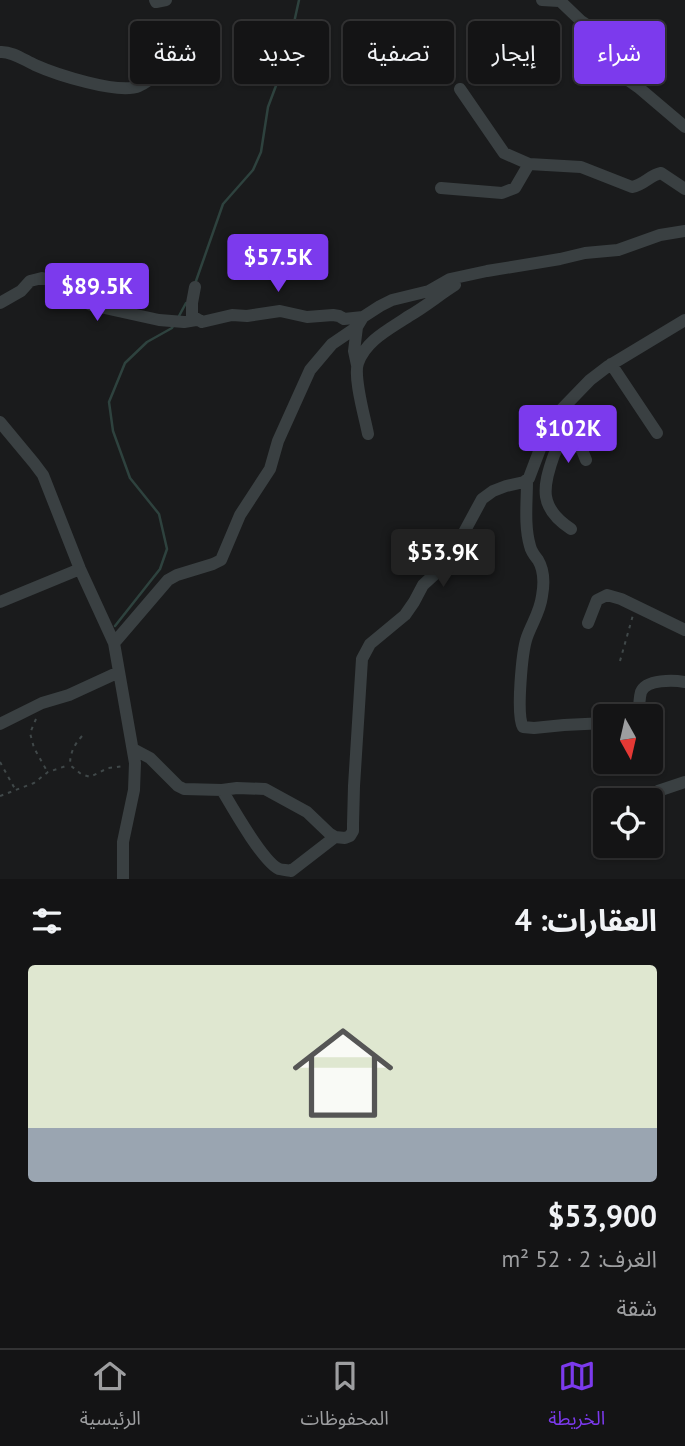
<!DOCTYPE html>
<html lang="ar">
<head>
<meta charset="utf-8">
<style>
  body { margin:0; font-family:"PT Sans","Noto Sans Arabic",sans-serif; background:#1d1d1e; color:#f1f3f6; direction:rtl; height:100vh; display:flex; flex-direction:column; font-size:26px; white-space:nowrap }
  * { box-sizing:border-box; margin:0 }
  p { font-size:23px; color:#9d9ea0 }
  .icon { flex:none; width:38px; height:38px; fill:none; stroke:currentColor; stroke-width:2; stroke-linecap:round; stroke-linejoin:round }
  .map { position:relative; height:879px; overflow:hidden; direction:ltr }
  .details { display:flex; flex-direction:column; background:#141415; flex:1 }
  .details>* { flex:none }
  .top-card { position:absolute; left:21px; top:21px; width:644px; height:63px; direction:rtl; display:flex; gap:14px }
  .needle { width:46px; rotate:172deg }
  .tools { position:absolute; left:593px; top:704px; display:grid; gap:14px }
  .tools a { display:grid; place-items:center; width:70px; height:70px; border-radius:7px; background:#141415; box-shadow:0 2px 5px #0004,0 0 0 2px #333334; font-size:35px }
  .price { position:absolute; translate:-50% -60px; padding:0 16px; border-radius:7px; background:#7c3aed; color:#fff; font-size:23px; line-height:46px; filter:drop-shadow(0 2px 4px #0008) }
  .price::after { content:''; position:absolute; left:50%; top:42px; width:21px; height:16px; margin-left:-10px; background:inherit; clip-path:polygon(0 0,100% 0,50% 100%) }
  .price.selected { background:#222; color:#fff }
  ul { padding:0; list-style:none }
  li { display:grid; align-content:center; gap:14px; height:371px; padding:0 28px }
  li+li { border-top:2px solid #333334 }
  li span { display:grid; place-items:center; height:217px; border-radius:7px; color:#555 }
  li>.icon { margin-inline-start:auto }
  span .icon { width:126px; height:126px; fill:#fffc; stroke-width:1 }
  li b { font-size:30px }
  h2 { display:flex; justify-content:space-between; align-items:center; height:84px; padding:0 28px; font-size:30px }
  .pill { padding:0 24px; border-radius:7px; background:#141415; box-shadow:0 2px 5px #0004,0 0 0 2px #333334; font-size:24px; line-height:63px }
  .pill.selected { background:#7c3aed; color:#fff }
  .tabs { display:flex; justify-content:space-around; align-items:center; height:98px; border-top:2px solid #333334; background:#141415; font-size:19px; color:#9d9ea0 }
  .tabs a { display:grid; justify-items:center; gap:4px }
  .tabs .selected { color:#7c3aed }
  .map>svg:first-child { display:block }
</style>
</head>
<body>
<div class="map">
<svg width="685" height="879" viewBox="0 0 685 879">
  <rect width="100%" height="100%" fill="#1a1b1c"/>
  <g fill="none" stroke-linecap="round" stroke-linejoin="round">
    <path stroke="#2e423e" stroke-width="2.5" d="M196,281L223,204L253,170L261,152L268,107L286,59L299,0
      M179,316L186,303
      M115,626L160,569L167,549L159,514L130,478L113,431L109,402L125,363L147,342L172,328L174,324"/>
    <path stroke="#404849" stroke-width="2" stroke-dasharray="3.5 5" stroke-linecap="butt" d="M620,661L633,615
      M36,719L30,733L34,748L47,771
      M82,736C74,745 70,753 70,765L81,774L90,777L108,768L124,766
      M0,762L15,789
      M0,796L34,783L48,772L69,765"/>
    <path stroke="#3a4042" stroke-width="12" d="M155,0L156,2L166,0
      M542,0L559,1
      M559,0L581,21L602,35L604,39L597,54L600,60L638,87L685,127
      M0,52C12,51 24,60 35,65C55,74 119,95 139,86C149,82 157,74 165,67
      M460,89L504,153L529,164L581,167L632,187C644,185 650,175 661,173L685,189
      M441,188L502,193L515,188L529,164
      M195,287L192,303V316L202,322L232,315L247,316L280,311L307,317L333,315L339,316L344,319L363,317
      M0,303L21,291L30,281L42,278L62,283L80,299L91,305L159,320L184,322L196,320
      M611,364L657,433
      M357,365L354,351L357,327
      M559,412C559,419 563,427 562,434C562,441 557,448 554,455C542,488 539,508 571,529
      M0,422L34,463L43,475L80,569L114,643L135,763L134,790L123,842V879
      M563,431L582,450L586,460
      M368,434C365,418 353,377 358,363C366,340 390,329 409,316C425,307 439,295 455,285
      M527,481C527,502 524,525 530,546C531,551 534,555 538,560C544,570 544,585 542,596C540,612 532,623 527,637C522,651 516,715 523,727L534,728L564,725L606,723
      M0,602L80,569
      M588,623L597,600L607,595L621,599L685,630
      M114,643L168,580L177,575L213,564L221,560L240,515L270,469L278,441L310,370L332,344L357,327L363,317L380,306L392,300L429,291L450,279L487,271L560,259L585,253L618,250L660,235L685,231
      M639,716C639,708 639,699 641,692C646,679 674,680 685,682
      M0,724L42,703L69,695L119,672
      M133,749L150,758L178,786L184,789L222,790L237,788L265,789L307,812L330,834L335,837L345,838L350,836L353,831V824L354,786L362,659L370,644L405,615L414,602L423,585L448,562L482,499L493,491L506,486L524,482L529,478L540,449L559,412L590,380L607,367L685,320
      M222,790C232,807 263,862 279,869C283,870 287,870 291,871L335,837
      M658,791L685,782"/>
  </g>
</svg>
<div class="tools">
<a><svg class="needle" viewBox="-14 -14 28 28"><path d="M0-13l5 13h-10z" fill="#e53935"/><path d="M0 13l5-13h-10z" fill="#9d9ea0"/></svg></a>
<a><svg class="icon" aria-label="locate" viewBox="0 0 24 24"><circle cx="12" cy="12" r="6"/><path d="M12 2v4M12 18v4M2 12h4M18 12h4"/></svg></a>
</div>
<b class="price" style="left:278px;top:294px">$57.5K</b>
<b class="price" style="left:97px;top:323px">$89.5K</b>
<b class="price" style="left:568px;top:465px">$102K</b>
<b class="price selected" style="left:443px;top:589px">$53.9K</b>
<div class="top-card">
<a class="pill selected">شراء</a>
<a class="pill">إيجار</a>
<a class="pill">تصفية</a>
<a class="pill">جديد</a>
<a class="pill">شقة</a>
</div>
</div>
<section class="details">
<h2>العقارات: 4<svg class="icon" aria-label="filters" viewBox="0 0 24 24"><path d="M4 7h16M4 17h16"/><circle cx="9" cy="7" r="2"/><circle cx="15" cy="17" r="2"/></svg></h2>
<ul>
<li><span style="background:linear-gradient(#dfe7d0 75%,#9aa5b1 0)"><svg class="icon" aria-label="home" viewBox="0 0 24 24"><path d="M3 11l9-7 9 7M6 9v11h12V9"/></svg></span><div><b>$53,900</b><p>الغرف: 2 · 52 m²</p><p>شقة</p></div></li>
</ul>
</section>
<nav class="tabs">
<a class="selected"><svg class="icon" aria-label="map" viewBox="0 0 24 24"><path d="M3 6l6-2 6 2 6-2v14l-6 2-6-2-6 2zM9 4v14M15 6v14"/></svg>الخريطة</a>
<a><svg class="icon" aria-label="saved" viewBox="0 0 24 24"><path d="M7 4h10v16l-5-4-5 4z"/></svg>المحفوظات</a>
<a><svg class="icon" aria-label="home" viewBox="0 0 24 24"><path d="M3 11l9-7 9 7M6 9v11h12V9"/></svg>الرئيسية</a>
</nav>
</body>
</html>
